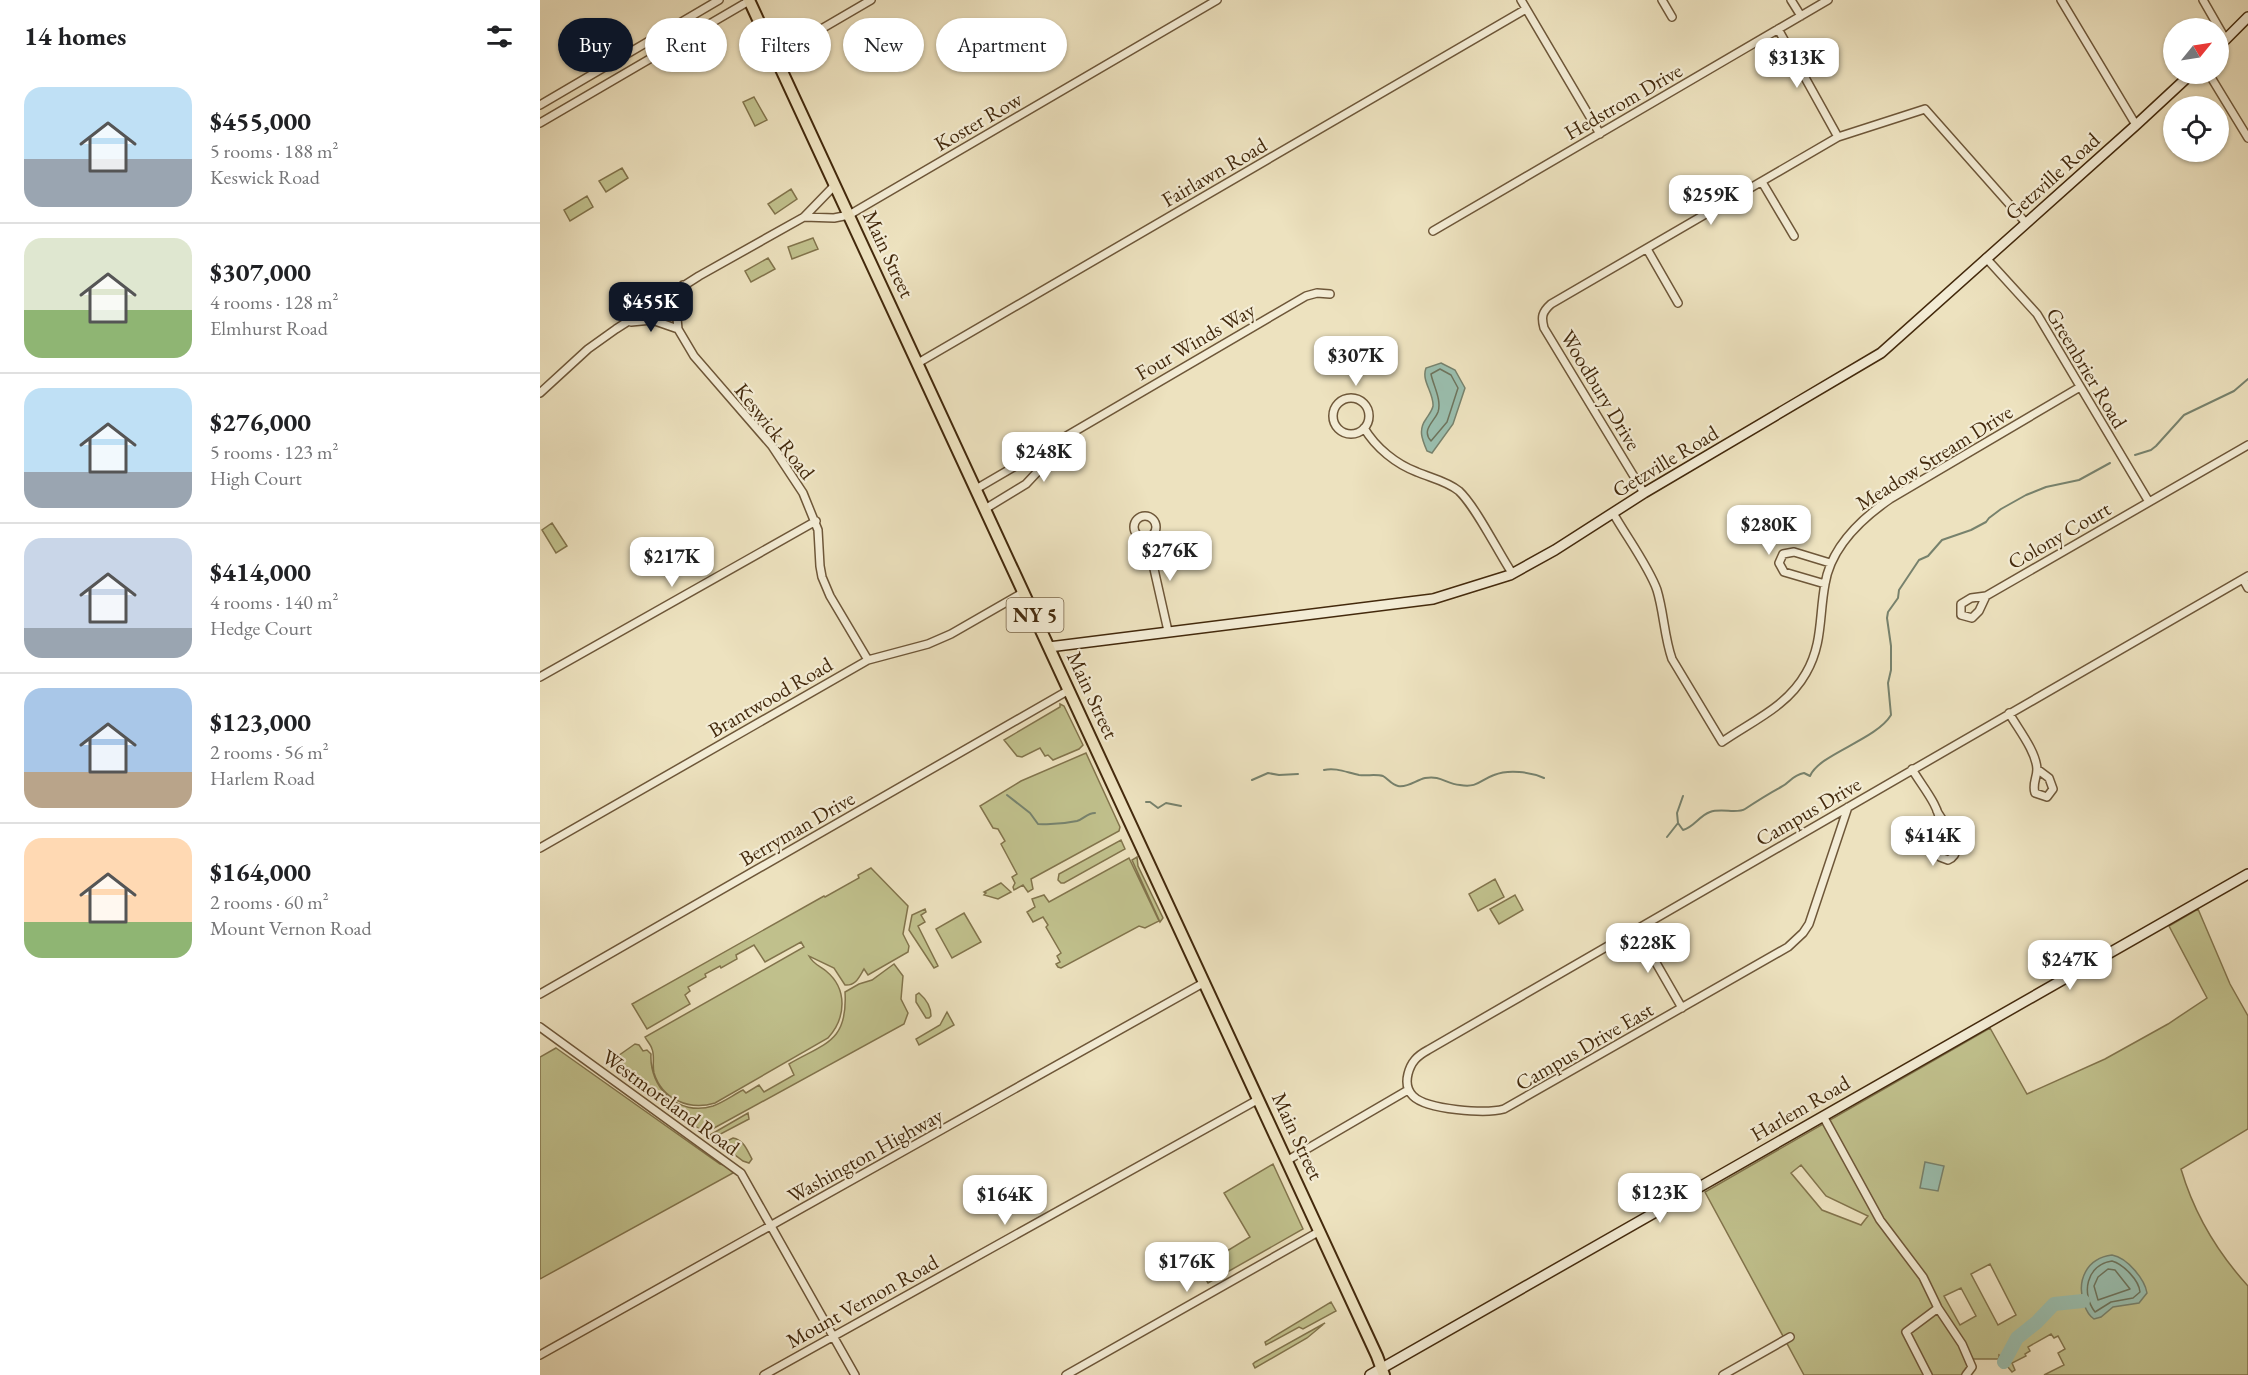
<!DOCTYPE html>
<html lang="en">
<head>
<meta charset="utf-8">
<style>
  body { margin:0; font-family:"EB Garamond",serif; background:#f6f6f6; color:#202124; height:100vh; display:flex; flex-direction:column; font-size:22px; white-space:nowrap }
  * { box-sizing:border-box; margin:0 }
  p { font-size:20px; color:#757577 }
  .icon { flex:none; width:33px; height:33px; fill:none; stroke:currentColor; stroke-width:2; stroke-linecap:round; stroke-linejoin:round }
  .map { position:relative; flex:1; overflow:hidden }
  .panel { display:flex; flex-direction:column; background:#fff; width:540px }
  .panel>* { flex:none }
  .banner { position:absolute; left:18px; top:18px; width:570px; height:54px; display:flex; gap:12px }
  .needle { width:39px; rotate:60deg }
  .buttons { position:absolute; left:1623px; top:18px; display:grid; gap:12px }
  .buttons a { display:grid; place-items:center; width:66px; height:66px; border-radius:50%; background:#fff; box-shadow:0 2px 4px #0004; font-size:30px }
  .price { position:absolute; translate:-50% -51px; padding:0 14px; border-radius:12px; background:#fff; color:#222; font-size:20px; line-height:39px; filter:drop-shadow(0 2px 3px #0008) }
  .price::after { content:''; position:absolute; left:50%; top:36px; width:18px; height:14px; margin-left:-9px; background:inherit; clip-path:polygon(0 0,100% 0,50% 100%) }
  .price.active { background:#111827; color:#fff }
  ul { padding:0; list-style:none }
  li { display:flex; align-items:center; gap:18px; height:150px; padding:0 24px }
  li+li { border-top:2px solid #e0e0e0 }
  li span { display:grid; place-items:center; flex:none; width:168px; height:120px; border-radius:18px; color:#555 }
  li>.icon { margin-inline-start:auto }
  span .icon { width:72px; height:72px; fill:#fffc; stroke-width:1 }
  li b { font-size:26px }
  h2 { display:flex; justify-content:space-between; align-items:center; height:72px; padding:0 24px; font-size:26px }
  .chip { padding:0 21px; border-radius:27px; background:#fff; box-shadow:0 2px 4px #0004; font-size:21px; line-height:54px }
  .chip.active { background:#111827; color:#fff }
  main { display:flex; flex:1; min-height:0 }
  .map>svg:first-child { display:block }
</style>
</head>
<body>
<main>
<section class="panel">
<h2>14 homes<svg class="icon" aria-label="filters" viewBox="0 0 24 24"><path d="M4 7h16M4 17h16"/><circle cx="9" cy="7" r="2"/><circle cx="15" cy="17" r="2"/></svg></h2>
<ul>
<li><span style="background:linear-gradient(#bfe0f5 60%,#9aa5b1 0)"><svg class="icon" aria-label="home" viewBox="0 0 24 24"><path d="M3 11l9-7 9 7M6 9v11h12V9"/></svg></span><div><b>$455,000</b><p>5 rooms · 188 m²</p><p>Keswick Road</p></div></li>
<li><span style="background:linear-gradient(#dfe7d0 60%,#8fb573 0)"><svg class="icon" aria-label="home" viewBox="0 0 24 24"><path d="M3 11l9-7 9 7M6 9v11h12V9"/></svg></span><div><b>$307,000</b><p>4 rooms · 128 m²</p><p>Elmhurst Road</p></div></li>
<li><span style="background:linear-gradient(#bfe0f5 70%,#9aa5b1 0)"><svg class="icon" aria-label="home" viewBox="0 0 24 24"><path d="M3 11l9-7 9 7M6 9v11h12V9"/></svg></span><div><b>$276,000</b><p>5 rooms · 123 m²</p><p>High Court</p></div></li>
<li><span style="background:linear-gradient(#c9d6e8 75%,#9aa5b1 0)"><svg class="icon" aria-label="home" viewBox="0 0 24 24"><path d="M3 11l9-7 9 7M6 9v11h12V9"/></svg></span><div><b>$414,000</b><p>4 rooms · 140 m²</p><p>Hedge Court</p></div></li>
<li><span style="background:linear-gradient(#a9c7e8 70%,#b9a48a 0)"><svg class="icon" aria-label="home" viewBox="0 0 24 24"><path d="M3 11l9-7 9 7M6 9v11h12V9"/></svg></span><div><b>$123,000</b><p>2 rooms · 56 m²</p><p>Harlem Road</p></div></li>
<li><span style="background:linear-gradient(#ffd9b3 70%,#8fb573 0)"><svg class="icon" aria-label="home" viewBox="0 0 24 24"><path d="M3 11l9-7 9 7M6 9v11h12V9"/></svg></span><div><b>$164,000</b><p>2 rooms · 60 m²</p><p>Mount Vernon Road</p></div></li>
</ul>
</section>
<div class="map">
<svg width="1708" height="1375" viewBox="0 0 1708 1375">
  <rect width="100%" height="100%" fill="#ede2bf"/>
  <filter id="stains"><feTurbulence type="fractalNoise" baseFrequency=".00333" numOctaves="4"/><feColorMatrix values="0 0 0 0 .2 0 0 0 0 .09 0 0 0 0 .02 0 0 0 .5 -.17"/></filter>
  <radialGradient id="worn" r=".72"><stop offset=".6" stop-color="#630" stop-opacity="0"/><stop offset="1" stop-color="#630" stop-opacity=".3"/></radialGradient>
  <path fill="#c0c08c" stroke="#82744c" stroke-width="1.5" fill-rule="evenodd" d="M214,97L227,120L215,126L203,102Z
    M82,168L88,178L66,192L59,181Z
    M251,189L257,199L235,214L228,204Z
    M47,196L53,207L30,221L24,210Z
    M273,238L278,249L252,259L248,247Z
    M228,258L235,269L211,282L205,271Z
    M12,523L27,546L16,553L2,530Z
    M520,704L524,706L543,745L539,749L513,760L508,755L505,756L500,748L482,757L477,756L464,740L520,707Z
    M546,753L580,827L579,831L491,879L493,889L488,892L483,885L474,890L473,887L475,883L472,877L477,874L461,844L465,841L458,829L453,828L440,806L481,781Z
    M581,840L585,849L524,883H521L518,880L519,874Z
    M597,857L598,866L623,918L620,922L592,860Z
    M589,858L619,921L605,928L599,926L521,968L518,967L516,964L520,962L517,956L521,953L506,927L508,925L503,917L493,922L487,912L495,907L492,899L504,895L509,902Z
    M331,868L368,906L363,934L369,946L368,952L328,975L324,969C319,977 316,986 305,985L294,968L269,956C273,964 280,966 286,971C308,989 306,1018 288,1038L175,1103C149,1111 122,1099 114,1073C112,1065 115,1056 112,1049C111,1045 107,1041 105,1037L264,947L261,942L225,962L214,945L196,955L197,959L181,968L180,966L165,974L166,977L148,987L150,991L145,995L150,1004L107,1029L92,1004L284,896L285,897L319,878L318,875Z
    M955,879L964,897L938,911L929,894Z
    M461,883L471,892L458,899L444,895L446,893L444,892Z
    M975,895L983,910L959,924L950,909Z
    M385,909L386,912L381,915L385,922L378,926L398,966L394,968L369,930L372,915Z
    M1658,909L1690,984L1708,1016V1129L1641,1169C1654,1213 1677,1252 1708,1286V1375H1504L1524,1365L1518,1353L1525,1349L1518,1336L1514,1338L1511,1334L1488,1347L1490,1351L1485,1354L1486,1356L1472,1363L1475,1370L1472,1372L1463,1361V1357L1459,1355V1359H1433L1416,1328L1414,1329L1431,1362L1426,1375H1264L1165,1192L1450,1028L1487,1094L1565,1059L1628,1024L1667,998L1629,926ZM1261,1165L1286,1196L1328,1216L1321,1225L1282,1210L1251,1173ZM1450,1264L1476,1315L1458,1325L1431,1274ZM1421,1288L1436,1316L1420,1325L1404,1296Z
    M424,913L441,942L412,958L396,929Z
    M354,964L363,976L361,999L368,1013L364,1024L165,1133L68,1063L95,1044L99,1045L103,1051L107,1050L111,1054C109,1087 138,1117 173,1106C184,1102 193,1095 203,1090L206,1093L219,1085L224,1092L254,1075L249,1064C285,1043 308,1042 305,992L319,984L332,980Z
    M379,993C386,999 391,1006 391,1016L389,1018H386L376,1002V995Z
    M407,1012L414,1025L379,1045L376,1039L400,1025Z
    M16,1048L180,1164L188,1166L193,1173L0,1279V1057Z
    M208,1113L209,1119L175,1137L170,1135Z
    M193,1138C204,1140 207,1150 212,1159L209,1163L203,1161L186,1148L185,1142Z
    M733,1164L763,1229L668,1283L659,1268L710,1237L684,1193Z
    M791,1302L796,1311L763,1329L759,1327L726,1345L725,1342Z
    M785,1323L767,1338L715,1368L713,1364L715,1362Z"/>
  <path fill="#9abeae" stroke="#77826d" stroke-width="1.5" d="M901,363L915,370L925,388L913,424L892,453L887,451C882,439 878,430 886,419C889,414 892,411 893,406C894,393 881,381 886,368Z
    M1385,1162L1404,1166L1398,1191L1380,1188Z
    M1572,1255C1588,1258 1605,1280 1607,1293L1599,1303L1573,1307L1561,1317L1554,1319C1548,1315 1546,1310 1544,1304C1536,1280 1547,1258 1572,1255Z"/>
  <g fill="none" stroke-linecap="round" stroke-linejoin="round">
    <path stroke="#6e745d" stroke-width="1.5" d="M900,369L911,375L918,388L907,422L891,441C881,430 894,422 898,412C902,400 893,385 891,374Z
      M1572,1261C1583,1264 1599,1280 1600,1292L1593,1298L1571,1302L1555,1312C1541,1294 1546,1265 1572,1261Z
      M1568,1269L1575,1270L1590,1289L1558,1300L1554,1286L1558,1277Z"/>
    <path stroke="#77826d" stroke-width="2" d="M1595,455L1611,450L1616,446L1644,415L1694,391L1708,379
      M784,770C796,767 808,773 819,775C827,776 836,774 843,776C848,779 852,785 858,786C868,788 876,780 885,778C901,775 906,784 920,785C938,788 940,780 954,775C969,769 990,772 1004,778
      M712,780L728,773L739,775L758,774
      M467,795L490,813L498,824C513,825 523,824 537,821C544,819 547,813 555,813
      M606,802H610L618,808L626,803L641,806
      M1138,823L1137,813L1143,796
      M1127,837L1138,823L1143,830C1154,827 1159,816 1170,812C1181,808 1198,814 1205,809C1217,801 1228,794 1241,787C1250,783 1252,775 1264,773L1270,776C1279,754 1336,740 1351,715L1348,683L1351,670V646L1347,618L1348,612L1358,598L1359,590L1379,560L1388,556L1402,540L1431,530L1446,522L1449,518L1461,509L1486,495L1506,487L1539,480L1570,463"/>
    <path stroke="#9abeae" stroke-width="14" d="M1464,1362L1477,1338L1497,1322L1514,1304L1543,1301"/>
    <defs>
      <path id="street" d="M981,0L1060,134
        M1122,0L1132,17
        M1251,0L1261,16
        M1521,0L1596,125
        M1663,0L1686,40
        M1238,29L1298,137
        M235,56L331,0
        M1669,74L1708,138
        M0,105L179,0
        M0,123L209,1
        M1222,182L1254,236
        M264,217L294,218L309,215L677,0
        M893,231L1288,0
        M1107,249L1138,303
        M1446,258L1497,314L1609,502
        M143,285L136,307L138,329L154,356L232,446L263,493L278,530L280,566L282,577L290,596L328,660
        M91,322L112,320L138,329
        M378,363L986,9
        M0,393L48,349L76,329L159,276L264,217L295,185
        M793 416a18 18 0 1 1 36 0a18 18 0 1 1-36 0Z
        M824,428C836,448 856,464 877,472C891,478 907,481 919,491C936,507 958,552 972,573
        M436,489L766,296L777,293L790,294
        M1104,493L1004,328C1001,317 1002,312 1011,304L1298,137L1385,109L1486,223
        M445,509L486,484L531,436
        M1073,513C1086,536 1109,567 1117,590C1124,613 1124,636 1132,659L1182,742C1212,721 1247,707 1266,673C1283,644 1279,615 1285,584C1291,547 1321,519 1350,499L1540,387
        M594 527a11 11 0 1 1 22 0a11 11 0 1 1-22 0Z
        M607,538L628,631
        M1703,579L1708,588
        M1285,584L1244,572L1239,563L1243,554L1254,552L1290,563
        M1446,596L1439,611L1432,618L1421,615V604L1431,598L1446,596L1708,445
        M0,677L276,521
        M1469,713C1478,729 1496,751 1497,769C1497,778 1492,784 1495,793L1507,797L1513,789L1509,778L1497,769
        M1372,769C1381,785 1400,806 1400,824C1400,836 1394,845 1400,857L1408,860C1428,851 1404,824 1397,811
        M1308,807L1269,924L1263,933L1248,947L964,1109C946,1114 887,1110 873,1096C867,1090 866,1082 868,1074C871,1062 877,1056 888,1050L1708,576
        M0,848L328,660L388,644L411,634L484,592
        M1096,928L1142,1008
        M0,994L529,690
        M0,1027L201,1173L315,1375
        M1283,1116L1340,1220L1383,1277L1398,1308L1422,1344L1432,1367L1426,1375
        M748,1160L868,1090
        M0,1355L665,982
        M224,1375L719,1099
        M526,1375L780,1231
        M1183,1375L1250,1337
        M1388,1375L1366,1332L1398,1308"/>
      <path id="secondary" d="M1678,47L1708,17
        M509,647L893,599L970,575L1015,550L1104,493L1341,353L1596,125L1651,74
        M830,1375L1708,874"/>
      <path id="primary" d="M209,0L837,1356L844,1375"/>
    </defs>
    <use href="#street" stroke="#6e5739" stroke-width="10"/>
    <use href="#secondary" stroke="#43290c" stroke-width="12"/>
    <use href="#primary" stroke="#43290c" stroke-width="14"/>
    <use href="#street" stroke="#f3ecd5" stroke-width="7"/>
    <use href="#secondary" stroke="#f3ecd5" stroke-width="9"/>
    <use href="#primary" stroke="#ede2bf" stroke-width="10"/>
  </g>
  <g text-anchor="middle" dominant-baseline="central" stroke-width="4.5" stroke-linejoin="round" paint-order="stroke">
    <rect fill="#f3ecd5" stroke="#786448" stroke-width="1.5" x="466.5" y="598" width="57" height="34" rx="4.5"/>
    <g font-size="20" font-weight="bold" fill="#43290c">
      <text x="495" y="615">NY 5</text>
    </g>
    <g font-size="21" fill="#43290c" stroke="#f3ecd5">
      <text transform="translate(1083 101) rotate(-30)">Hedstrom Drive</text>
      <text transform="translate(438 121) rotate(-30)">Koster Row</text>
      <text transform="translate(674 172) rotate(-30)">Fairlawn Road</text>
      <text transform="translate(1512 176) rotate(-42)">Getzville Road</text>
      <text transform="translate(349 254) rotate(65)">Main Street</text>
      <text transform="translate(655 341) rotate(-30)">Four Winds Way</text>
      <text transform="translate(1547 368) rotate(59)">Greenbrier Road</text>
      <text transform="translate(1061 390) rotate(59)">Woodbury Drive</text>
      <text transform="translate(235 431) rotate(52)">Keswick Road</text>
      <text transform="translate(1394 457) rotate(-32)">Meadow Stream Drive</text>
      <text transform="translate(1125 461) rotate(-31)">Getzville Road</text>
      <text transform="translate(1519 535) rotate(-30)">Colony Court</text>
      <text transform="translate(553 695) rotate(65)">Main Street</text>
      <text transform="translate(230 697) rotate(-30)">Brantwood Road</text>
      <text transform="translate(1268 811) rotate(-30)">Campus Drive</text>
      <text transform="translate(257 828) rotate(-30)">Berryman Drive</text>
      <text transform="translate(1044 1046) rotate(-30)">Campus Drive East</text>
      <text transform="translate(131 1102) rotate(36)">Westmoreland Road</text>
      <text transform="translate(1260 1108) rotate(-30)">Harlem Road</text>
      <text transform="translate(758 1136) rotate(65)">Main Street</text>
      <text transform="translate(325 1155) rotate(-29)">Washington Highway</text>
      <text transform="translate(322 1301) rotate(-29)">Mount Vernon Road</text>
    </g>
  </g>
  <rect width="100%" height="100%" filter="url(#stains)"/>
  <rect width="100%" height="100%" fill="url(#worn)"/>
</svg>
<div class="buttons">
<a><svg class="needle" viewBox="-14 -14 28 28"><path d="M0-13l5 13h-10z" fill="#e53935"/><path d="M0 13l5-13h-10z" fill="#757577"/></svg></a>
<a><svg class="icon" aria-label="locate" viewBox="0 0 24 24"><circle cx="12" cy="12" r="6"/><path d="M12 2v4M12 18v4M2 12h4M18 12h4"/></svg></a>
</div>
<b class="price" style="left:1257px;top:89px">$313K</b>
<b class="price" style="left:1171px;top:226px">$259K</b>
<b class="price active" style="left:111px;top:333px">$455K</b>
<b class="price" style="left:816px;top:387px">$307K</b>
<b class="price" style="left:504px;top:483px">$248K</b>
<b class="price" style="left:1229px;top:556px">$280K</b>
<b class="price" style="left:630px;top:582px">$276K</b>
<b class="price" style="left:132px;top:588px">$217K</b>
<b class="price" style="left:1393px;top:867px">$414K</b>
<b class="price" style="left:1108px;top:974px">$228K</b>
<b class="price" style="left:1530px;top:991px">$247K</b>
<b class="price" style="left:1120px;top:1224px">$123K</b>
<b class="price" style="left:465px;top:1226px">$164K</b>
<b class="price" style="left:647px;top:1293px">$176K</b>
<div class="banner">
<a class="chip active">Buy</a>
<a class="chip">Rent</a>
<a class="chip">Filters</a>
<a class="chip">New</a>
<a class="chip">Apartment</a>
</div>
</div>
</main>
</body>
</html>
